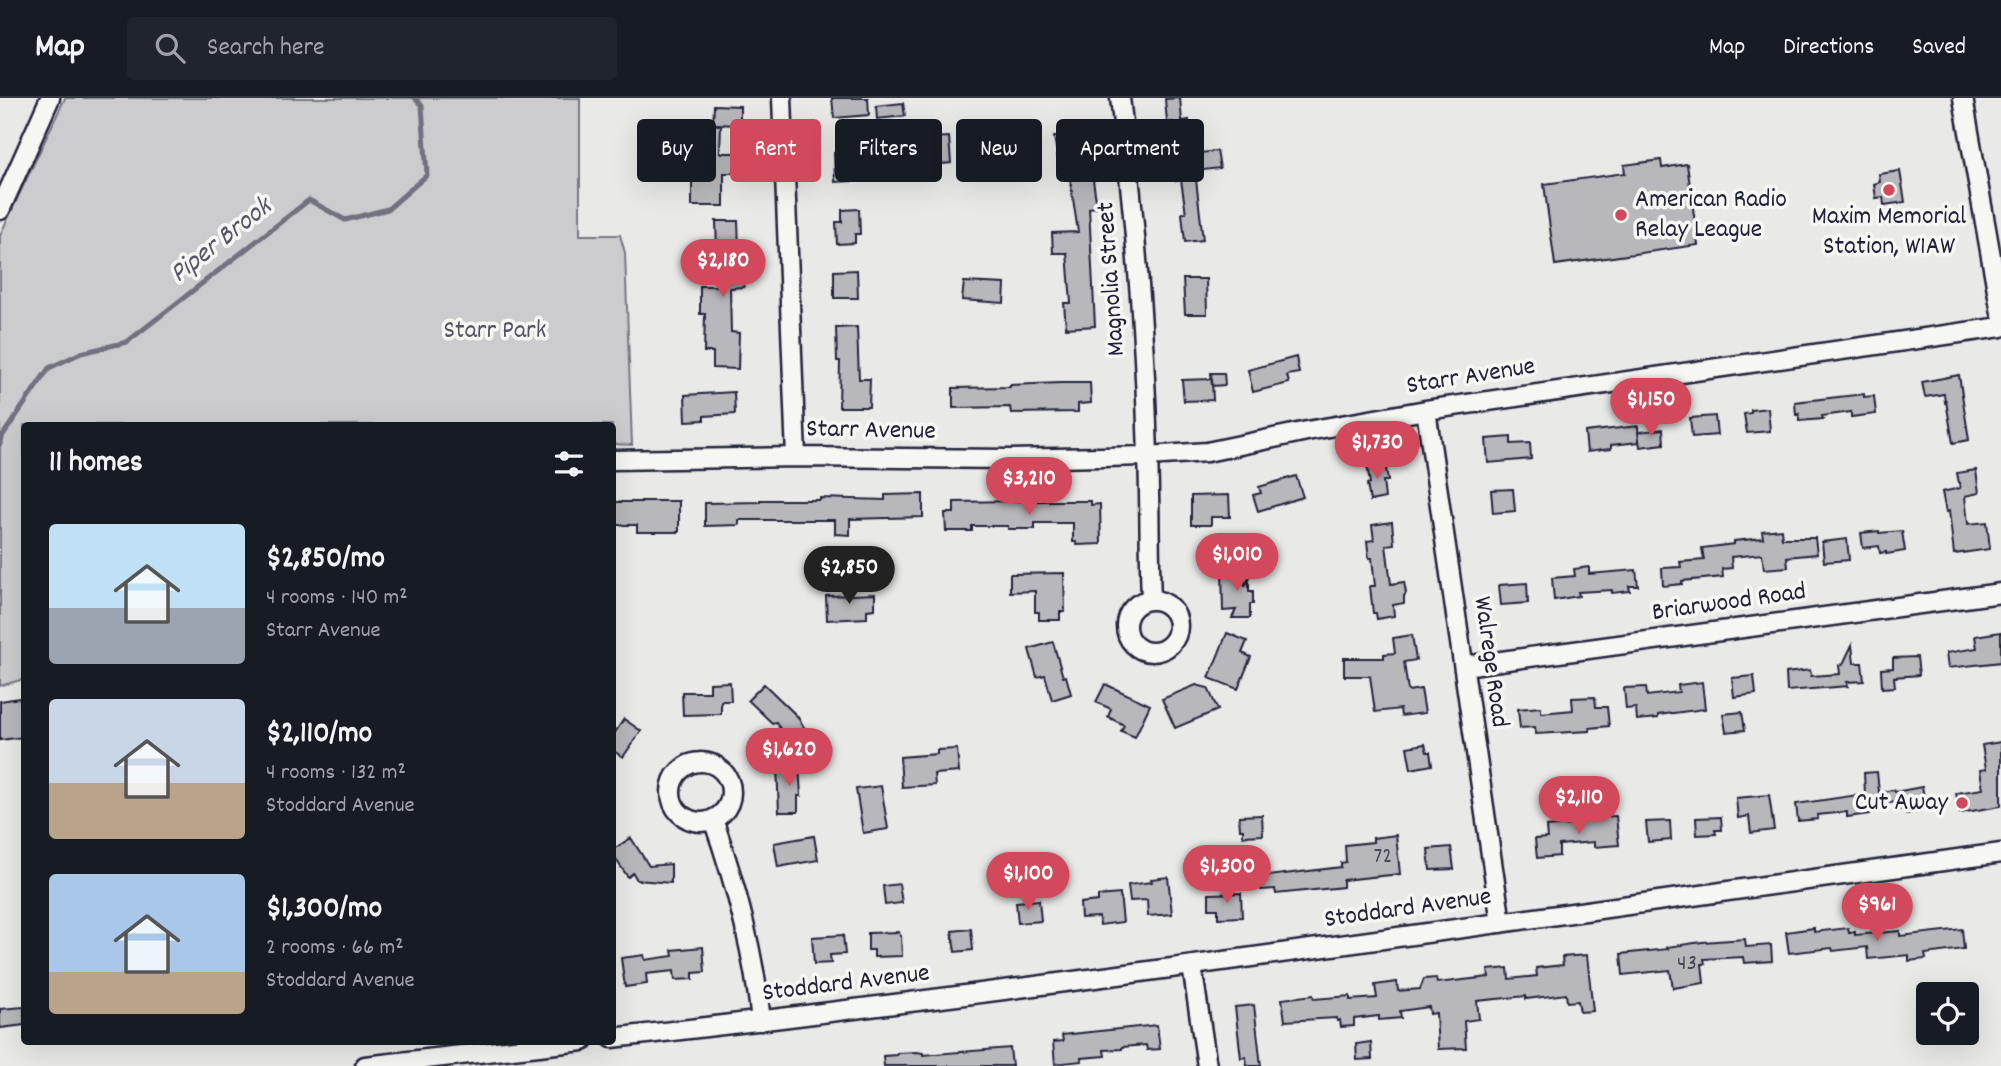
<!DOCTYPE html>
<html lang="en">
<head>
<meta charset="utf-8">
<style>
  body { margin:0; font-family:Dekko,sans-serif; background:#20242c; color:#f1f3f6; height:100vh; display:flex; flex-direction:column; font-size:26px; white-space:nowrap }
  * { box-sizing:border-box; margin:0 }
  p { font-size:23px; color:#9ea1a6 }
  .icon { flex:none; width:38px; height:38px; fill:none; stroke:currentColor; stroke-width:2; stroke-linecap:round; stroke-linejoin:round }
  .map { position:relative; flex:1; overflow:hidden }
  .drawer { position:absolute; left:21px; top:324px; width:595px; height:623px; display:flex; flex-direction:column; background:#171b24; border-radius:7px; box-shadow:0 7px 28px #0002 }
  .drawer>* { flex:none }
  .top-card { position:absolute; left:637px; top:21px; width:665px; height:63px; display:flex; gap:14px }
  .fabs { position:absolute; left:1916px; top:884px; display:grid; gap:14px }
  .fabs a { display:grid; place-items:center; width:63px; height:63px; border-radius:7px; background:#171b24; box-shadow:0 7px 28px #0002; font-size:35px }
  .price { position:absolute; translate:-50% -60px; padding:0 16px; border-radius:24px; background:#d1495b; color:#fff; font-size:23px; line-height:46px; filter:drop-shadow(0 2px 4px #0008) }
  .price::after { content:''; position:absolute; left:50%; top:42px; width:21px; height:16px; margin-left:-10px; background:inherit; clip-path:polygon(0 0,100% 0,50% 100%) }
  .price.selected { background:#222; color:#fff }
  ul { padding:0; list-style:none }
  li { display:flex; align-items:center; gap:21px; height:175px; padding:0 28px }
  li span { display:grid; place-items:center; flex:none; width:196px; height:140px; border-radius:7px; color:#555 }
  li>.icon { margin-inline-start:auto }
  span .icon { width:84px; height:84px; fill:#fffc; stroke-width:1 }
  li b { font-size:30px }
  h2 { display:flex; justify-content:space-between; align-items:center; height:84px; padding:0 28px; font-size:30px }
  .chip { padding:0 24px; border-radius:7px; background:#171b24; box-shadow:0 7px 28px #0002; font-size:24px; line-height:63px }
  .chip.selected { background:#d1495b; color:#fff }
  header { display:flex; align-items:center; gap:42px; box-sizing:border-box; height:98px; padding:0 35px; background:#171b24; border-bottom:2px solid #363941 }
  header strong { font-size:33px }
  nav { display:flex; gap:38px; margin-inline-start:auto; font-size:24px }
  .search { width:490px; height:63px; background:#20242c; display:flex; align-items:center; gap:18px; box-sizing:border-box; padding:0 24px; border-radius:7px; color:#9ea1a6; font-size:26px }
  .map>svg:first-child { display:block }
</style>
</head>
<body>
<header>
<strong>Map</strong>
<div class="search"><svg class="icon" aria-label="search" viewBox="0 0 24 24"><circle cx="10" cy="10" r="6"/><path d="M15 15l6 6"/></svg>Search here</div>
<nav><a>Map</a><a>Directions</a><a>Saved</a></nav>
</header>
<div class="map">
<svg width="2001" height="968" viewBox="0 0 2001 968">
  <rect width="100%" height="100%" fill="#e9e9e7"/>
  <filter id="ink" filterUnits="userSpaceOnUse"><feTurbulence type="fractalNoise" baseFrequency=".0143" numOctaves="2"/><feDisplacementMap in="SourceGraphic" scale="14" xChannelSelector="R" yChannelSelector="G"/><feConvolveMatrix kernelMatrix="1 2 1 2 8 2 1 2 1" color-interpolation-filters="sRGB"/></filter>
  <g filter="url(#ink)">
    <path fill="#ccccce" stroke="#777784" stroke-width="2" d="M65,0H580V137H620L625,155L632,347L613,346L612,327H24V581L0,588V137Z"/>
    <g fill="none" stroke-linecap="round" stroke-linejoin="round">
      <path stroke="#71717f" stroke-width="5" d="M0,346L3,337L49,270L81,255L127,244L309,102L345,122L388,111L427,77L422,8L415,0"/>
    </g>
    <path fill="#b8b8bc" stroke="#22223b" stroke-width="2" d="M832,0H868L869,17L834,20Z
      M1180,0L1182,23L1189,22L1192,56L1217,53L1220,70L1195,73L1203,142L1185,144L1182,115H1186L1181,82L1176,83L1172,59L1176,58L1173,24H1167L1165,1Z
      M903,5L905,18L877,21L876,8Z
      M714,7L740,8V27L713,26Z
      M695,26L721,27L720,55H750V75H724V108H692V82H707V45H694Z
      M1086,35L1097,109L1089,110L1095,228L1066,230L1064,205H1071L1067,155H1053L1052,135L1078,134L1067,60L1058,61L1054,39Z
      M949,39L951,65L932,67L930,40Z
      M861,54L862,75L852,76V83L835,84L834,55Z
      M1661,62L1662,70L1687,66L1698,147L1555,167L1544,86L1625,75L1624,67Z
      M1900,73L1905,104L1884,107L1883,99L1876,100L1874,86L1880,84L1879,76Z
      M859,111L860,136H855V145L837,146L836,124H842V112Z
      M716,123H738L740,177L744,176V189L730,190L731,234L739,235L738,271L713,270V254H704L705,216H700V188H716L715,177H718Z
      M857,172L858,200H834V173Z
      M1183,181H1206L1207,216H1185Z
      M964,184L1005,186L1004,205L962,202Z
      M857,229L859,281H870L869,309H839L840,263H837L836,230Z
      M1296,259L1299,275L1287,277L1289,285L1253,294L1248,272Z
      M1211,275H1224L1225,287L1212,288Z
      M1959,277L1969,342L1953,345L1946,303L1945,304L1944,296L1925,299L1922,284Z
      M1212,281L1213,302L1184,303L1182,282Z
      M1061,285H1090L1091,305L1078,306V314L1011,315L1010,309L953,310V290L1010,289V287Z
      M734,294L735,316L704,318V322L686,323L685,297Z
      M1864,296V299L1874,298L1876,316L1851,319V314L1822,318L1823,321L1799,323V316L1796,317L1795,304Z
      M1768,310L1770,333L1747,335L1744,316L1751,315V312Z
      M1715,318L1717,337L1692,339L1690,320Z
      M1638,328L1639,344L1611,347V351L1587,354L1585,334Z
      M1663,331L1664,346L1640,349L1638,334Z
      M1511,339V346L1530,345L1531,361L1488,365L1486,341Z
      M1385,364L1388,383H1383L1385,400L1370,403L1367,386L1370,385L1367,367Z
      M1976,372L1979,395L1965,398L1968,426L1987,424L1990,451L1954,456L1949,413L1946,414L1942,394L1960,390L1957,375Z
      M1296,378L1303,399L1258,413L1253,397L1261,395L1259,389Z
      M1513,391L1515,413L1493,415L1491,392Z
      M923,396V419L850,421V437L835,436V422H739V427L705,428V405L760,404V402H820V400L885,402V397Z
      M1229,397L1230,419H1211V427H1191V398Z
      M641,403H679V434H637V427H612V404H641Z
      M1016,403H1091V407L1100,406L1101,446L1077,447L1076,444H1073V425H1035V431H1008V428H972V433H946L945,415H954V404Z
      M1392,424L1394,446L1386,447L1391,486L1404,484L1406,495L1404,498V505L1393,507L1394,518L1377,521L1376,515H1373L1370,488H1375L1372,460H1369L1367,443L1374,442L1372,427Z
      M1781,431L1782,440H1815L1817,456L1787,459L1788,469L1764,471L1762,456L1731,459L1732,470L1722,471L1723,479L1682,483V486L1663,488L1662,470L1681,469L1680,464L1704,462L1702,450L1734,446V443L1763,440L1762,433Z
      M1879,433V435L1902,433L1905,453L1886,456V454L1880,455L1879,448L1863,450L1861,435Z
      M1847,441L1849,462L1824,464L1822,444Z
      M1589,469V476L1636,472L1638,488H1629L1630,493L1612,495V492L1578,494L1579,498L1554,502L1552,480L1575,478L1574,471Z
      M1244,471L1245,489L1249,479V493H1253V506H1250V520H1232L1236,512L1223,513L1222,472Z
      M1064,475L1065,514H1060V522H1039V514H1035V493L1010,494V476Z
      M1527,485L1528,505L1501,507L1499,487Z
      M875,496V511L867,512V520L827,522L826,498Z
      M2001,534V564L1948,570L1946,555L1977,550L1975,538Z
      M1227,535L1247,543L1242,555L1251,559L1238,591L1209,580Z
      M1412,537L1416,562L1404,564L1408,593L1421,591L1425,615L1401,618L1400,611L1375,614L1370,578H1344V560H1384V556L1395,555L1393,540Z
      M1053,544L1063,579L1066,578L1071,596L1052,602L1045,577L1037,579L1029,551Z
      M1852,547L1854,565H1862L1864,583L1847,584L1848,588L1787,593L1786,575L1810,572L1811,578L1840,576L1839,567L1843,566Z
      M1917,559L1919,577L1894,579L1895,589L1882,590L1881,571L1893,570V560Z
      M1754,578L1756,596L1734,599L1732,580Z
      M730,584L731,603H721V616L683,617L682,594H710V585Z
      M1702,584L1705,611L1658,617V620L1637,622L1636,610L1626,611L1624,590L1646,589L1647,598L1679,594L1678,587Z
      M764,586L797,618L807,634L791,650L776,624L772,625L748,602Z
      M1105,586L1150,607L1135,639L1121,633L1124,627L1108,619L1111,611L1096,604Z
      M1196,587L1208,590L1218,612L1175,630L1162,601Z
      M1595,599L1596,609H1607L1609,628L1590,630V633L1536,636L1535,629L1520,630L1518,611L1541,609V615L1573,612L1572,600Z
      M20,600L24,639L0,642V603Z
      M1742,614L1745,632L1726,634L1723,616Z
      M624,621L641,633L623,659L612,652V639Z
      M2001,644V708L1960,715L1956,695L1983,691L1980,672L1986,671L1982,647Z
      M1425,646L1427,654H1430L1432,667L1411,671L1407,649Z
      M957,651L959,674L934,676L935,687L902,689L900,659L937,656V652Z
      M799,667L801,698H798V714H779L777,668Z
      M1877,674L1879,694L1894,692L1895,694L1922,689L1926,707L1918,708L1919,714L1905,716L1904,711L1897,712L1896,704L1869,708L1870,716L1847,719V714L1817,717L1818,721L1798,723L1796,706L1865,696L1864,675Z
      M881,688L888,731L863,735L856,691Z
      M1769,697L1774,732L1751,735L1749,718L1738,720L1736,700Z
      M1262,717L1263,737L1243,738V731H1240L1239,718Z
      M1616,718L1619,747L1594,749V744L1559,747V758L1537,760L1535,741L1547,740L1546,729L1581,726V723L1597,722V719Z
      M1721,719L1722,732H1715L1716,736L1697,737L1696,720Z
      M1670,723L1671,742L1648,744L1646,724Z
      M1396,737L1400,776L1343,782V789L1276,796L1275,791L1261,792L1260,779L1341,769V765L1346,764L1345,747L1373,744V740Z
      M814,738L818,762L778,769L774,745Z
      M631,740L649,768L671,766V785L637,782L633,775L628,779L612,756V752Z
      M1451,749L1454,771L1430,772L1428,751Z
      M1168,779L1172,816L1148,818L1147,802L1130,803L1128,787L1152,784L1151,781Z
      M899,786L902,805L885,807L883,788Z
      M1241,795L1242,819L1218,820V811H1209V796Z
      M1120,796L1123,824L1100,827L1099,819L1081,820L1080,805L1098,803V798Z
      M1039,802L1041,823L1018,825L1016,804Z
      M1814,830V834L1848,830L1849,835L1855,834V837L1900,833V838L1962,831L1964,851L1925,856L1926,861L1909,863V857L1868,861L1867,849L1833,853L1832,850L1789,855L1786,834Z
      M971,831L973,852L955,854L952,833Z
      M899,834L900,838H901L902,858L874,859V852H868V835Z
      M843,837L845,856L830,857L831,865L814,866L812,839Z
      M1745,841L1746,849L1771,847L1772,863L1744,865L1743,859L1704,861L1705,866H1702L1704,885L1673,890L1670,872L1623,877L1621,856L1668,851L1667,849L1702,844Z
      M703,849L705,874L693,875V881L675,882L674,873L646,876L647,886L625,889L621,860L644,857L645,862L673,858L672,852Z
      M1587,857L1593,913L1580,914L1578,903L1567,904L1566,896L1526,901V898L1477,903L1479,921L1464,923L1466,950L1438,951L1436,915L1430,916L1429,909L1400,913L1401,920L1379,922V918L1354,921V928L1341,929L1340,922L1337,923L1336,920L1285,923L1282,901L1313,897L1314,901L1350,898V902L1377,900L1375,887L1397,884L1398,893L1420,891L1424,881L1436,880L1437,885L1489,879L1488,872L1508,870L1509,881L1537,878L1536,870L1563,867L1562,859Z
      M1254,907L1261,968H1247L1246,959L1241,960L1235,909Z
      M24,909V927L0,930V911Z
      M1157,927L1160,951L1147,952L1146,947L1122,949V951L1104,952L1105,958L1081,960L1082,963L1055,966L1053,944L1063,943L1062,937Z
      M1371,944L1372,961L1357,962L1356,946Z
      M1010,950L1012,968H884L883,958L897,957V955L917,954L923,955V957Z"/>
    <g fill="none" stroke-linecap="round" stroke-linejoin="round">
      <defs>
        <path id="minor" d="M782,0L796,359
          M1120,0C1135,119 1145,238 1148,358C1150,406 1149,454 1151,502
          M1963,0L2001,215
          M0,112L50,0
          M1426,312L1501,825
          M612,362L796,359L1010,361L1148,358L1207,354L1307,333L1426,312L2001,229
          M1126 528a26 26 0 1 1 52 0a26 26 0 1 1-52 0Z
          M1464,568L2001,495
          M671 694a30 30 0 1 1 60 0a30 30 0 1 1-60 0Z
          M713,721C736,787 754,854 761,923
          M1192,868L1207,968
          M612,940C1076,887 1538,819 2001,755
          M365,968L583,943"/>
      </defs>
      <use href="#minor" stroke="#22223b" stroke-width="23"/>
      <use href="#minor" stroke="#f6f6f2" stroke-width="18"/>
    </g>
  </g>
  <g fill="#d1495b" stroke="#f6f6f2" stroke-width="2.5">
    <circle cx="1889" cy="92" r="7"/>
    <circle cx="1621" cy="117" r="7"/>
    <circle cx="1962" cy="705" r="7"/>
  </g>
  <g text-anchor="middle" dominant-baseline="central" stroke-width="7" stroke-linejoin="round" paint-order="stroke">
    <g font-size="23" fill="#48485b">
      <text x="1383" y="759">72</text>
      <text x="1687" y="866">43</text>
    </g>
    <g font-size="26" fill="#22223b" stroke="#f6f6f2" text-anchor="start">
      <text x="1635" y="102">American Radio<tspan x="1635" dy="30">Relay League</tspan></text>
      <text x="1889" y="119" text-anchor="middle">Maxim Memorial<tspan x="1889" dy="30">Station, W1AW</tspan></text>
      <text x="1948" y="705" text-anchor="end">Cut Away</text>
    </g>
    <g font-size="26" fill="#22223b" stroke="#f6f6f2">
      <text transform="translate(1112 181) rotate(-94)">Magnolia Street</text>
      <text transform="translate(1471 279) rotate(-9)">Starr Avenue</text>
      <text transform="translate(871 333) rotate(1)">Starr Avenue</text>
      <text transform="translate(1729 505) rotate(-8)">Briarwood Road</text>
      <text transform="translate(1490 564) rotate(82)">Walrege Road</text>
      <text transform="translate(1408 811) rotate(-8)">Stoddard Avenue</text>
      <text transform="translate(846 886) rotate(-7)">Stoddard Avenue</text>
    </g>
    <g font-size="26" fill="#555567" stroke="#f6f6f2">
      <text x="495" y="233">Starr Park</text>
    </g>
    <g font-size="28" font-style="italic" fill="#565668" stroke="#f6f6f2">
      <text transform="translate(222 144) rotate(-38)">Piper Brook</text>
    </g>
  </g>
</svg>
<div class="fabs">
<a><svg class="icon" aria-label="locate" viewBox="0 0 24 24"><circle cx="12" cy="12" r="6"/><path d="M12 2v4M12 18v4M2 12h4M18 12h4"/></svg></a>
</div>
<b class="price" style="left:723px;top:201px">$2,180</b>
<b class="price" style="left:1651px;top:340px">$1,150</b>
<b class="price" style="left:1377px;top:383px">$1,730</b>
<b class="price" style="left:1029px;top:419px">$3,210</b>
<b class="price" style="left:1237px;top:495px">$1,010</b>
<b class="price selected" style="left:849px;top:508px">$2,850</b>
<b class="price" style="left:789px;top:690px">$1,620</b>
<b class="price" style="left:1579px;top:738px">$2,110</b>
<b class="price" style="left:1227px;top:807px">$1,300</b>
<b class="price" style="left:1028px;top:814px">$1,100</b>
<b class="price" style="left:1877px;top:845px">$961</b>
<div class="top-card">
<a class="chip">Buy</a>
<a class="chip selected">Rent</a>
<a class="chip">Filters</a>
<a class="chip">New</a>
<a class="chip">Apartment</a>
</div>
<section class="drawer">
<h2>11 homes<svg class="icon" aria-label="filters" viewBox="0 0 24 24"><path d="M4 7h16M4 17h16"/><circle cx="9" cy="7" r="2"/><circle cx="15" cy="17" r="2"/></svg></h2>
<ul>
<li><span style="background:linear-gradient(#bfe0f5 60%,#9aa5b1 0)"><svg class="icon" aria-label="home" viewBox="0 0 24 24"><path d="M3 11l9-7 9 7M6 9v11h12V9"/></svg></span><div><b>$2,850/mo</b><p>4 rooms · 140 m²</p><p>Starr Avenue</p></div></li>
<li><span style="background:linear-gradient(#c9d6e8 60%,#b9a48a 0)"><svg class="icon" aria-label="home" viewBox="0 0 24 24"><path d="M3 11l9-7 9 7M6 9v11h12V9"/></svg></span><div><b>$2,110/mo</b><p>4 rooms · 132 m²</p><p>Stoddard Avenue</p></div></li>
<li><span style="background:linear-gradient(#a9c7e8 70%,#b9a48a 0)"><svg class="icon" aria-label="home" viewBox="0 0 24 24"><path d="M3 11l9-7 9 7M6 9v11h12V9"/></svg></span><div><b>$1,300/mo</b><p>2 rooms · 66 m²</p><p>Stoddard Avenue</p></div></li>
</ul>
</section>
</div>
</body>
</html>
